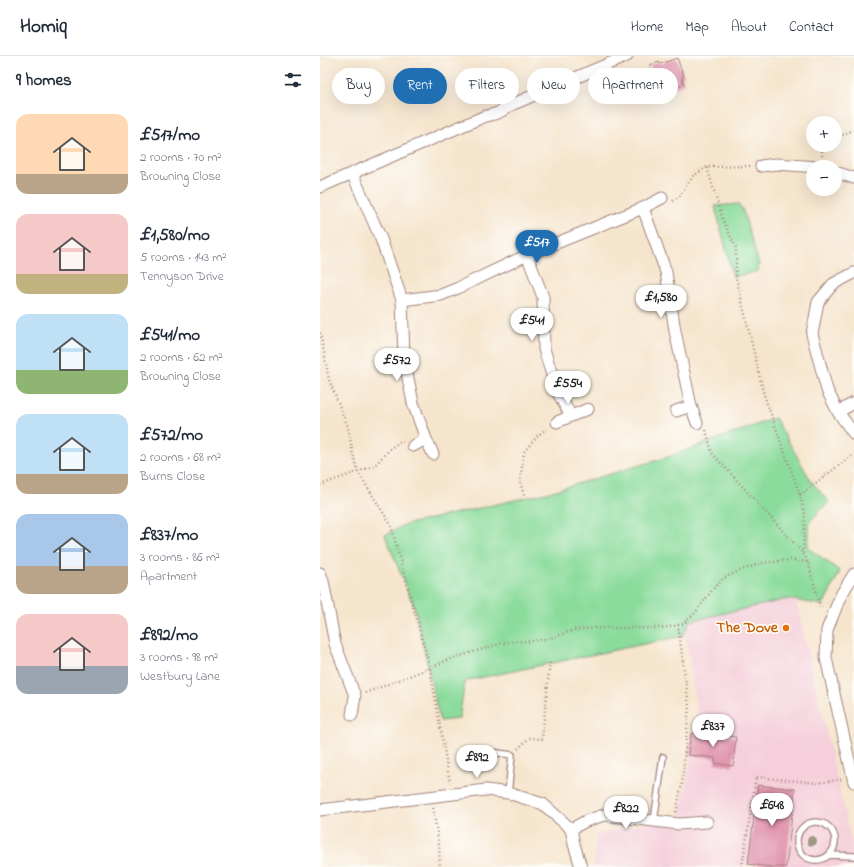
<!DOCTYPE html>
<html lang="en">
<head>
<meta charset="utf-8">
<style>
  body { margin:0; font-family:"Indie Flower",sans-serif; background:#f6f6f7; color:#1f2937; height:100vh; display:flex; flex-direction:column; font-size:15px; white-space:nowrap }
  * { box-sizing:border-box; margin:0 }
  p { font-size:13px; color:#747a83 }
  .icon { flex:none; width:22px; height:22px; fill:none; stroke:currentColor; stroke-width:2; stroke-linecap:round; stroke-linejoin:round }
  .map { position:relative; flex:1; overflow:hidden }
  .side { display:flex; flex-direction:column; background:#fff; width:320px }
  .side>* { flex:none }
  .banner { position:absolute; left:12px; top:12px; width:380px; height:36px; display:flex; gap:8px }
  .controls { position:absolute; left:486px; top:60px; display:grid; gap:8px }
  .controls a { display:grid; place-items:center; width:36px; height:36px; border-radius:50%; background:#fff; box-shadow:0 4px 16px #0002; font-size:20px }
  .price { position:absolute; translate:-50% -34px; padding:0 9px; border-radius:14px; background:#fff; color:#222; font-size:13px; line-height:26px; filter:drop-shadow(0 1px 2px #0008) }
  .price::after { content:''; position:absolute; left:50%; top:24px; width:12px; height:9px; margin-left:-6px; background:inherit; clip-path:polygon(0 0,100% 0,50% 100%) }
  .price.selected { background:#1f6fb2; color:#fff }
  ul { padding:0; list-style:none }
  li { display:flex; align-items:center; gap:12px; height:100px; padding:0 16px }
  li span { display:grid; place-items:center; flex:none; width:112px; height:80px; border-radius:12px; color:#555 }
  li>.icon { margin-inline-start:auto }
  span .icon { width:48px; height:48px; fill:#fffc; stroke-width:1 }
  li b { font-size:17px }
  h2 { display:flex; justify-content:space-between; align-items:center; height:48px; padding:0 16px; font-size:17px }
  .pill { padding:0 14px; border-radius:18px; background:#fff; box-shadow:0 4px 16px #0002; font-size:14px; line-height:36px }
  .pill.selected { background:#1f6fb2; color:#fff }
  header { display:flex; align-items:center; gap:24px; box-sizing:border-box; height:56px; padding:0 20px; background:#fff; border-bottom:1px solid #e0e1e3 }
  header strong { font-size:19px }
  nav { display:flex; gap:22px; margin-inline-start:auto; font-size:14px }
  main { display:flex; flex:1; min-height:0 }
  .map>svg:first-child { display:block }
</style>
</head>
<body>
<header>
<strong>Homiq</strong>
<nav><a>Home</a><a>Map</a><a>About</a><a>Contact</a></nav>
</header>
<main>
<section class="side">
<h2>9 homes<svg class="icon" aria-label="filters" viewBox="0 0 24 24"><path d="M4 7h16M4 17h16"/><circle cx="9" cy="7" r="2"/><circle cx="15" cy="17" r="2"/></svg></h2>
<ul>
<li><span style="background:linear-gradient(#ffd9b3 75%,#b9a48a 0)"><svg class="icon" aria-label="home" viewBox="0 0 24 24"><path d="M3 11l9-7 9 7M6 9v11h12V9"/></svg></span><div><b>£517/mo</b><p>2 rooms · 70 m²</p><p>Browning Close</p></div></li>
<li><span style="background:linear-gradient(#f6c9c9 75%,#c2b280 0)"><svg class="icon" aria-label="home" viewBox="0 0 24 24"><path d="M3 11l9-7 9 7M6 9v11h12V9"/></svg></span><div><b>£1,580/mo</b><p>5 rooms · 143 m²</p><p>Tennyson Drive</p></div></li>
<li><span style="background:linear-gradient(#bfe0f5 70%,#8fb573 0)"><svg class="icon" aria-label="home" viewBox="0 0 24 24"><path d="M3 11l9-7 9 7M6 9v11h12V9"/></svg></span><div><b>£541/mo</b><p>2 rooms · 62 m²</p><p>Browning Close</p></div></li>
<li><span style="background:linear-gradient(#bfe0f5 75%,#b9a48a 0)"><svg class="icon" aria-label="home" viewBox="0 0 24 24"><path d="M3 11l9-7 9 7M6 9v11h12V9"/></svg></span><div><b>£572/mo</b><p>2 rooms · 68 m²</p><p>Burns Close</p></div></li>
<li><span style="background:linear-gradient(#a9c7e8 65%,#b9a48a 0)"><svg class="icon" aria-label="home" viewBox="0 0 24 24"><path d="M3 11l9-7 9 7M6 9v11h12V9"/></svg></span><div><b>£837/mo</b><p>3 rooms · 86 m²</p><p>Apartment</p></div></li>
<li><span style="background:linear-gradient(#f6c9c9 65%,#9aa5b1 0)"><svg class="icon" aria-label="home" viewBox="0 0 24 24"><path d="M3 11l9-7 9 7M6 9v11h12V9"/></svg></span><div><b>£892/mo</b><p>3 rooms · 98 m²</p><p>Westbury Lane</p></div></li>
</ul>
</section>
<div class="map">
<svg width="534" height="811" viewBox="0 0 534 811">
  <rect width="100%" height="100%" fill="#fdfcf7"/>
  <filter id="ink" filterUnits="userSpaceOnUse"><feTurbulence type="fractalNoise" baseFrequency=".025" numOctaves="2"/><feDisplacementMap in="SourceGraphic" scale="8" xChannelSelector="R" yChannelSelector="G"/><feConvolveMatrix kernelMatrix="1 2 1 2 8 2 1 2 1" color-interpolation-filters="sRGB"/></filter>
  <filter id="wash" filterUnits="userSpaceOnUse"><feTurbulence type="fractalNoise" baseFrequency=".012" numOctaves="4" result="noise"/><feDisplacementMap in="SourceGraphic" scale="16" xChannelSelector="R" yChannelSelector="G"/><feGaussianBlur stdDeviation="0.9" result="paint"/><feColorMatrix in="noise" values="0 0 0 0 0 0 0 0 0 0 0 0 0 0 0 0 0 1.4 0 .05"/><feComposite in="paint" operator="in"/></filter>
  <g filter="url(#wash)">
    <rect width="100%" height="100%" fill="#f6e5cd"/>
    <path fill="#f5cfdb" d="M474,536L534,796V811H451L423,808L422,811H274L276,779L360,758L378,663L364,566Z"/>
    <path fill="#8bdc9c" stroke="#6a7e64" d="M418,148L422,152L439,208L438,215L413,221L395,150Z
      M455,362L491,425L509,446L490,465L488,492L520,515L503,549L468,543L370,565L363,580L145,625L139,663L120,665L95,553L65,479L84,469L226,437L351,400Z"/>
    <g id="blocks">
      <path fill="#e090ab" d="M357,2L364,20L362,21L364,28L355,32L352,24L337,30L330,9L339,6L340,8Z
        M371,677L416,681L413,710L395,707V702L368,699Z
        M438,729L475,733L466,811H451L428,808Z"/>
    </g>
  </g>
  <g filter="url(#ink)">
    <use href="#blocks" fill-opacity="0" stroke="#a0827c" stroke-width="1"/>
    <g fill="none" stroke-linecap="round" stroke-linejoin="round">
      <defs>
        <path id="service" d="M158,694L192,699L188,737
          M334,765L343,701
          M477 785a19 19 0 1 1 38 0a19 19 0 1 1-38 0Z
          M509,799L534,800"/>
        <path id="minor" d="M441,110L456,108L498,111
          M515,116L534,122
          M32,117L61,183L82,244L84,302L93,347L106,383L113,398
          M0,131L163,61L178,57L191,49L307,0
          M323,152L346,216L355,275L371,350L377,367
          M207,199L223,241L224,293L237,335L251,360
          M534,217L513,228L498,246L492,278L507,334L518,356L534,378
          M82,244L121,239L138,232L207,199L323,152L342,142
          M356,355L371,350
          M518,356L534,347
          M237,366L268,353
          M93,390L106,383
          M0,517L3,525L15,588L35,640L32,659
          M534,518L521,539L507,574L506,602L534,726
          M0,754L166,734L188,737L223,748L251,773L254,788L261,811
          M251,773L266,765L284,759L359,768L387,766"/>
      </defs>
      <use href="#service" stroke="#a0827c" stroke-width="8"/>
      <use href="#minor" stroke="#a0827c" stroke-width="13"/>
      <path stroke="#a0827c" stroke-width="2.5" stroke-dasharray="1 3" stroke-linecap="butt" d="M515,82L534,74
        M502,100V89
        M430,110L387,111L402,162L416,192V221L444,339L480,439L485,459L483,497
        M353,145L361,139L373,120L387,111
        M0,277L1,280L9,324L28,371L32,394L38,416L71,469L77,492L110,612L130,727
        M386,374L392,397L483,497L488,506
        M0,429L54,410L71,392L81,385L83,386
        M204,439L200,426L204,396L217,380L228,372
        M480,439L534,398
        M45,637L110,612L130,603L186,586L213,585L231,582L255,574L274,572H343L363,568L375,557L393,533L404,522L421,514L443,507L470,504L488,506L501,554
        M198,693L209,682L222,683L230,606
        M113,752L119,789L120,811
        M356,756L362,728L369,650L358,569
        M422,811L436,721L498,727L522,723"/>
      <use href="#service" stroke="#fff" stroke-width="5.5"/>
      <use href="#minor" stroke="#fff" stroke-width="11"/>
    </g>
    <circle fill="#a29787" cx="492" cy="785" r="5"/>
  </g>
  <circle fill="#e8710a" stroke="#fdfcf7" stroke-width="1.5" cx="466" cy="572" r="4"/>
  <g text-anchor="middle" dominant-baseline="central" stroke-width="3.5" stroke-linejoin="round" paint-order="stroke">
    <g font-size="16" font-weight="bold" fill="#c56008" stroke="#fdfcf7" text-anchor="end">
      <text x="458" y="572">The Dove</text>
    </g>
  </g>
</svg>
<div class="controls">
<a>+</a>
<a>−</a>
</div>
<b class="price selected" style="left:217px;top:208px">£517</b>
<b class="price" style="left:341px;top:263px">£1,580</b>
<b class="price" style="left:212px;top:286px">£541</b>
<b class="price" style="left:77px;top:326px">£572</b>
<b class="price" style="left:248px;top:349px">£554</b>
<b class="price" style="left:393px;top:692px">£837</b>
<b class="price" style="left:157px;top:723px">£892</b>
<b class="price" style="left:452px;top:771px">£648</b>
<b class="price" style="left:306px;top:774px">£822</b>
<div class="banner">
<a class="pill">Buy</a>
<a class="pill selected">Rent</a>
<a class="pill">Filters</a>
<a class="pill">New</a>
<a class="pill">Apartment</a>
</div>
</div>
</main>
</body>
</html>
